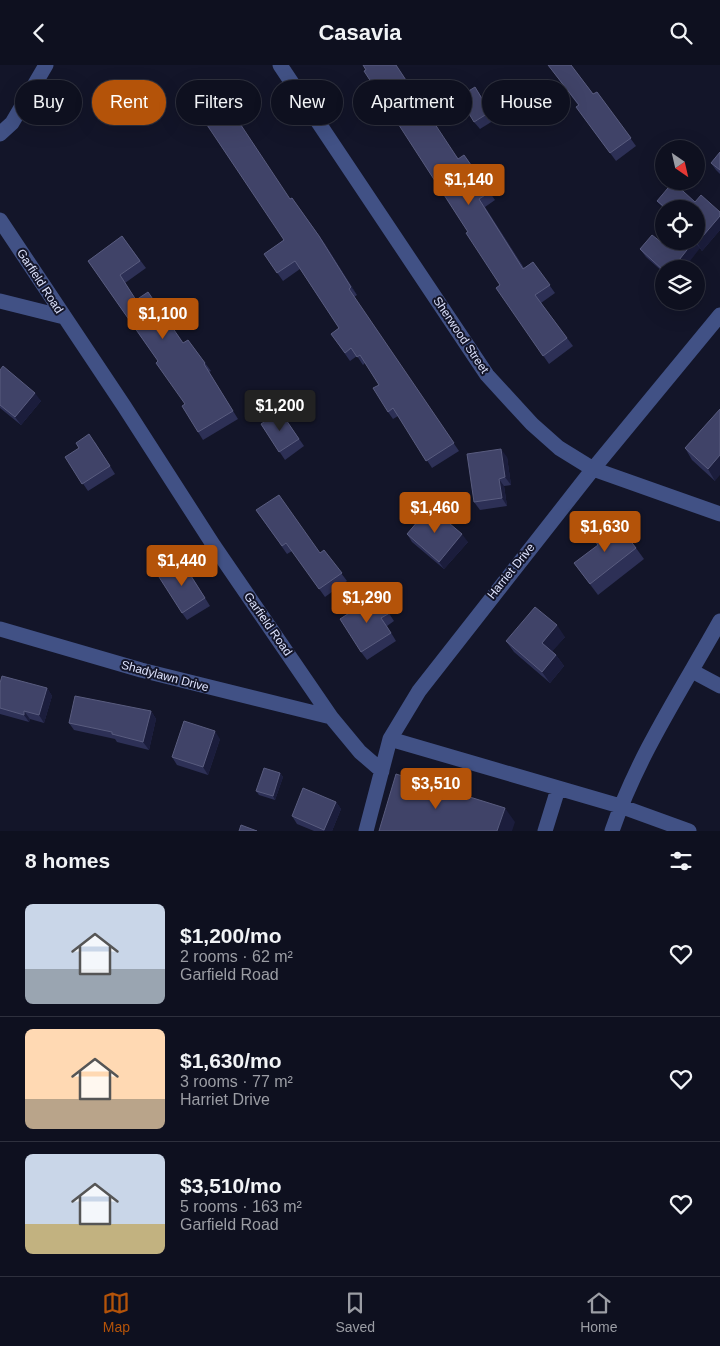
<!DOCTYPE html>
<html lang="en">
<head>
<meta charset="utf-8">
<style>
  body { margin:0; font-family:Helvetica,sans-serif; background:#171928; color:#f1f3f6; height:100vh; display:flex; flex-direction:column; font-size:19px; white-space:nowrap }
  * { box-sizing:border-box; margin:0 }
  p { font-size:16px; color:#9b9da4 }
  .icon { flex:none; width:28px; height:28px; fill:none; stroke:currentColor; stroke-width:2; stroke-linecap:round; stroke-linejoin:round }
  .map { position:relative; height:766px; overflow:hidden }
  .details { display:flex; flex-direction:column; background:#0e101f; flex:1 }
  .details>* { flex:none }
  .banner { position:absolute; left:15px; top:15px; width:690px; height:45px; display:flex; gap:10px }
  .needle { width:32px; rotate:146deg }
  .fabs { position:absolute; left:655px; top:75px; display:grid; gap:10px }
  .fabs a { display:grid; place-items:center; width:50px; height:50px; border-radius:50%; background:#0e101f; box-shadow:0 5px 20px #0002,0 0 0 1px #2e303d; font-size:25px }
  .price { position:absolute; translate:-50% -42px; padding:0 11px; border-radius:5px; background:#b45309; color:#fff; font-size:16px; line-height:32px; filter:drop-shadow(0 1px 2px #0008) }
  .price::after { content:''; position:absolute; left:50%; top:30px; width:15px; height:11px; margin-left:-8px; background:inherit; clip-path:polygon(0 0,100% 0,50% 100%) }
  .price.current { background:#222; color:#fff }
  ul { padding:0; list-style:none }
  li { display:flex; align-items:center; gap:15px; height:125px; padding:0 25px }
  li+li { border-top:1px solid #2e303d }
  li span { display:grid; place-items:center; flex:none; width:140px; height:100px; border-radius:8px; color:#555 }
  li>.icon { margin-inline-start:auto }
  span .icon { width:60px; height:60px; fill:#fffc; stroke-width:1 }
  li b { font-size:21px }
  h2 { display:flex; justify-content:space-between; align-items:center; height:60px; padding:0 25px; font-size:21px }
  .chip { padding:0 18px; border-radius:22px; background:#0e101f; box-shadow:0 5px 20px #0002,0 0 0 1px #2e303d; font-size:18px; line-height:45px }
  .chip.current { background:#b45309; color:#fff }
  header { display:flex; justify-content:space-between; align-items:center; height:65px; padding:0 25px; background:#0e101f; font-size:22px; font-weight:700 }
  .tab-bar { display:flex; justify-content:space-around; align-items:center; height:70px; border-top:1px solid #2e303d; background:#0e101f; font-size:14px; color:#9b9da4 }
  .tab-bar a { display:grid; justify-items:center; gap:2px }
  .tab-bar .current { color:#b45309 }
  .map>svg:first-child { display:block }
</style>
</head>
<body>
<header><svg class="icon" aria-label="back" viewBox="0 0 24 24"><path d="M15 5l-7 7 7 7"/></svg>Casavia<svg class="icon" aria-label="search" viewBox="0 0 24 24"><circle cx="10" cy="10" r="6"/><path d="M15 15l6 6"/></svg></header>
<div class="map">
<svg width="720" height="766" viewBox="0 0 720 766">
  <rect width="100%" height="100%" fill="#131529"/>
  <g fill="none" stroke-linecap="round" stroke-linejoin="round">
    <path stroke="#415185" stroke-width="15" d="M280,0L487,310L532,359L559,383L593,404L720,449
      M0,69L12,58L46,0
      M0,155L124,341L214,481L331,652L360,687L382,706
      M0,236L64,252
      M0,564L141,605L331,652
      M692,606L720,621
      M390,674L620,741L689,766
      M366,766L390,674L419,626L593,404L720,250
      M545,766L558,724
      M612,766C637,692 682,624 720,556"/>
  </g>
  <path fill="#2d3056" d="M548,0H571L593,29L597,27L636,81L616,96L576,42L578,40Z
    M366,5L459,94L464,90L495,135L485,142L524,203L533,197L555,228L541,238L573,281L549,299L496,223L500,220L468,167Z
    M475,22L496,54L480,64L474,57Z
    M720,87V109L716,105L711,98Z
    M292,133L325,179L357,230L354,232L459,386L432,403L398,351L393,354L388,347L379,320L365,298L363,300L357,291L350,296L331,269L339,263L300,204L283,216L264,189L284,175L290,134Z
    M657,136L695,137L720,147V165L702,186L700,183L664,204V208L646,192L640,184L661,177L696,144H664Z
    M122,171L146,203L125,218L136,235L183,278L188,275L211,306L209,307L238,354L203,375L198,367L185,339L158,296L88,196Z
    M0,305L41,336L21,360L0,343Z
    M720,344L715,416L692,395L685,383Z
    M280,346L304,381L285,395L261,359Z
    M95,377L115,409L88,426L65,392Z
    M507,392L511,420L504,421L507,441L480,445L474,437Z
    M256,445L320,488L324,485L347,516L325,532L292,486L287,489Z
    M407,469L468,477L444,504L412,477Z
    M636,483L644,494L598,530L574,498Z
    M188,505L210,541L187,555L182,548Z
    M377,530L394,556L387,561L396,576L367,595L361,587Z
    M565,572L552,586L556,590L564,601L550,618L514,587L506,576Z
    M0,618L47,623L52,631L44,658L30,654L29,657L0,649Z
    M151,646L156,654L149,685L117,677L115,674L74,665L69,658Z
    M220,674L208,710L177,700L172,692Z
    M280,708L283,712L275,735L259,730L256,726Z
    M336,737L341,744L332,766H314L297,759L292,751Z"/>
  <path fill="#1b1d3c" d="M720,151V165L702,186L697,178Z
    M319,171L325,179L357,230L351,222Z
    M694,176L700,183L684,204H672Z
    M35,328L41,336L21,360L15,352Z
    M501,384L507,392L511,420L505,412Z
    M720,390V410L715,416L708,404Z
    M499,414L504,421L507,441L502,433Z
    M462,469L468,477L444,504L439,497Z
    M557,560L565,572L550,589L542,578Z
    M556,590L564,601L550,618L542,607Z
    M47,623L52,631L44,658L39,650Z
    M24,646L30,654L29,657L24,650Z
    M151,646L156,654L149,685L143,677Z
    M215,666L220,674L208,710L203,702Z
    M280,708L283,712L275,735L273,731Z
    M336,737L341,744L332,766H325L324,765Z
    M505,743L515,757L512,766H497Z"/>
  <path fill="#404368" stroke="#595c7f" d="M363,0H396L458,94L464,90L490,127L479,134L523,204L533,197L550,220L535,230L567,273L543,291L496,223L500,220L466,168L468,167L364,6L366,5Z
    M548,0H571L593,29L597,27L631,73L610,88L576,42L579,40Z
    M475,22L490,47L474,57L459,32Z
    M219,27L290,134L292,133L319,171L351,222L349,224L454,378L426,396L393,343L388,347L373,323L379,320L360,290L357,292L351,283L345,288L331,269L339,263L295,196L277,208L264,189L284,175L195,42Z
    M720,87V105L711,98Z
    M673,117L695,137L701,130L720,147V151L697,178L695,176H696V144H667L657,136Z
    M652,170L661,177L664,174V176H694L672,204H664V206L640,184Z
    M122,171L140,196L120,210L136,235L148,227L183,278L188,275L205,298L204,299L233,346L198,367L182,341L185,339L156,298L158,296L88,196Z
    M3,301L35,328L15,352L0,340V305Z
    M720,344V390L708,404L685,383Z
    M280,346L299,374L279,387L261,359Z
    M89,369L110,401L82,419L65,392L79,383L76,378Z
    M501,384L505,412L499,414L502,433L474,437L467,389Z
    M279,430L320,488L324,485L342,508L319,524L286,478L282,481L256,445Z
    M430,442L462,469L439,497L407,469Z
    M615,456L636,483L590,519L574,498L598,480L593,473Z
    M182,497L205,533L182,548L159,512Z
    M377,530L388,549L381,553L391,568L361,587L340,554Z
    M535,542L557,560L542,578L556,590L542,607L506,576Z
    M2,611L47,623L39,650L24,646V650L0,643V618Z
    M75,631L151,646L143,677L112,669V667L69,658Z
    M184,656L215,666L203,702L172,692Z
    M264,703L280,708L273,731L256,726Z
    M396,709L505,743L497,766H379Z
    M303,723L336,737L324,765L292,751Z
    M241,760L257,766H239Z"/>
  <g text-anchor="middle" dominant-baseline="central" stroke-width="4" stroke-linejoin="round" paint-order="stroke">
    <g font-size="12" fill="#dde2fd" stroke="#131529">
      <text transform="translate(40 216) rotate(57)">Garfield Road</text>
      <text transform="translate(461 270) rotate(56)">Sherwood Street</text>
      <text transform="translate(511 506) rotate(-51)">Harriet Drive</text>
      <text transform="translate(268 559) rotate(55)">Garfield Road</text>
      <text transform="translate(165 611) rotate(15)">Shadylawn Drive</text>
    </g>
  </g>
</svg>
<div class="fabs">
<a><svg class="needle" viewBox="-14 -14 28 28"><path d="M0-13l5 13h-10z" fill="#e53935"/><path d="M0 13l5-13h-10z" fill="#9b9da4"/></svg></a>
<a><svg class="icon" aria-label="locate" viewBox="0 0 24 24"><circle cx="12" cy="12" r="6"/><path d="M12 2v4M12 18v4M2 12h4M18 12h4"/></svg></a>
<a><svg class="icon" aria-label="layers" viewBox="0 0 24 24"><path d="M12 4l9 5-9 5-9-5zM3 14l9 5 9-5"/></svg></a>
</div>
<b class="price" style="left:469px;top:141px">$1,140</b>
<b class="price" style="left:163px;top:275px">$1,100</b>
<b class="price current" style="left:280px;top:367px">$1,200</b>
<b class="price" style="left:435px;top:469px">$1,460</b>
<b class="price" style="left:605px;top:488px">$1,630</b>
<b class="price" style="left:182px;top:522px">$1,440</b>
<b class="price" style="left:367px;top:559px">$1,290</b>
<b class="price" style="left:436px;top:745px">$3,510</b>
<div class="banner">
<a class="chip">Buy</a>
<a class="chip current">Rent</a>
<a class="chip">Filters</a>
<a class="chip">New</a>
<a class="chip">Apartment</a>
<a class="chip">House</a>
</div>
</div>
<section class="details">
<h2>8 homes<svg class="icon" aria-label="filters" viewBox="0 0 24 24"><path d="M4 7h16M4 17h16"/><circle cx="9" cy="7" r="2"/><circle cx="15" cy="17" r="2"/></svg></h2>
<ul>
<li><span style="background:linear-gradient(#c9d6e8 65%,#9aa5b1 0)"><svg class="icon" aria-label="home" viewBox="0 0 24 24"><path d="M3 11l9-7 9 7M6 9v11h12V9"/></svg></span><div><b>$1,200/mo</b><p>2 rooms · 62 m²</p><p>Garfield Road</p></div><svg class="icon" aria-label="heart" viewBox="0 0 24 24"><path d="M12 20l-8-8c-3-5 5-10 8-4 3-6 11-1 8 4z"/></svg></li>
<li><span style="background:linear-gradient(#ffd9b3 70%,#b9a48a 0)"><svg class="icon" aria-label="home" viewBox="0 0 24 24"><path d="M3 11l9-7 9 7M6 9v11h12V9"/></svg></span><div><b>$1,630/mo</b><p>3 rooms · 77 m²</p><p>Harriet Drive</p></div><svg class="icon" aria-label="heart" viewBox="0 0 24 24"><path d="M12 20l-8-8c-3-5 5-10 8-4 3-6 11-1 8 4z"/></svg></li>
<li><span style="background:linear-gradient(#c9d6e8 70%,#c2b280 0)"><svg class="icon" aria-label="home" viewBox="0 0 24 24"><path d="M3 11l9-7 9 7M6 9v11h12V9"/></svg></span><div><b>$3,510/mo</b><p>5 rooms · 163 m²</p><p>Garfield Road</p></div><svg class="icon" aria-label="heart" viewBox="0 0 24 24"><path d="M12 20l-8-8c-3-5 5-10 8-4 3-6 11-1 8 4z"/></svg></li>
</ul>
</section>
<nav class="tab-bar">
<a class="current"><svg class="icon" aria-label="map" viewBox="0 0 24 24"><path d="M3 6l6-2 6 2 6-2v14l-6 2-6-2-6 2zM9 4v14M15 6v14"/></svg>Map</a>
<a><svg class="icon" aria-label="saved" viewBox="0 0 24 24"><path d="M7 4h10v16l-5-4-5 4z"/></svg>Saved</a>
<a><svg class="icon" aria-label="home" viewBox="0 0 24 24"><path d="M3 11l9-7 9 7M6 9v11h12V9"/></svg>Home</a>
</nav>
</body>
</html>
